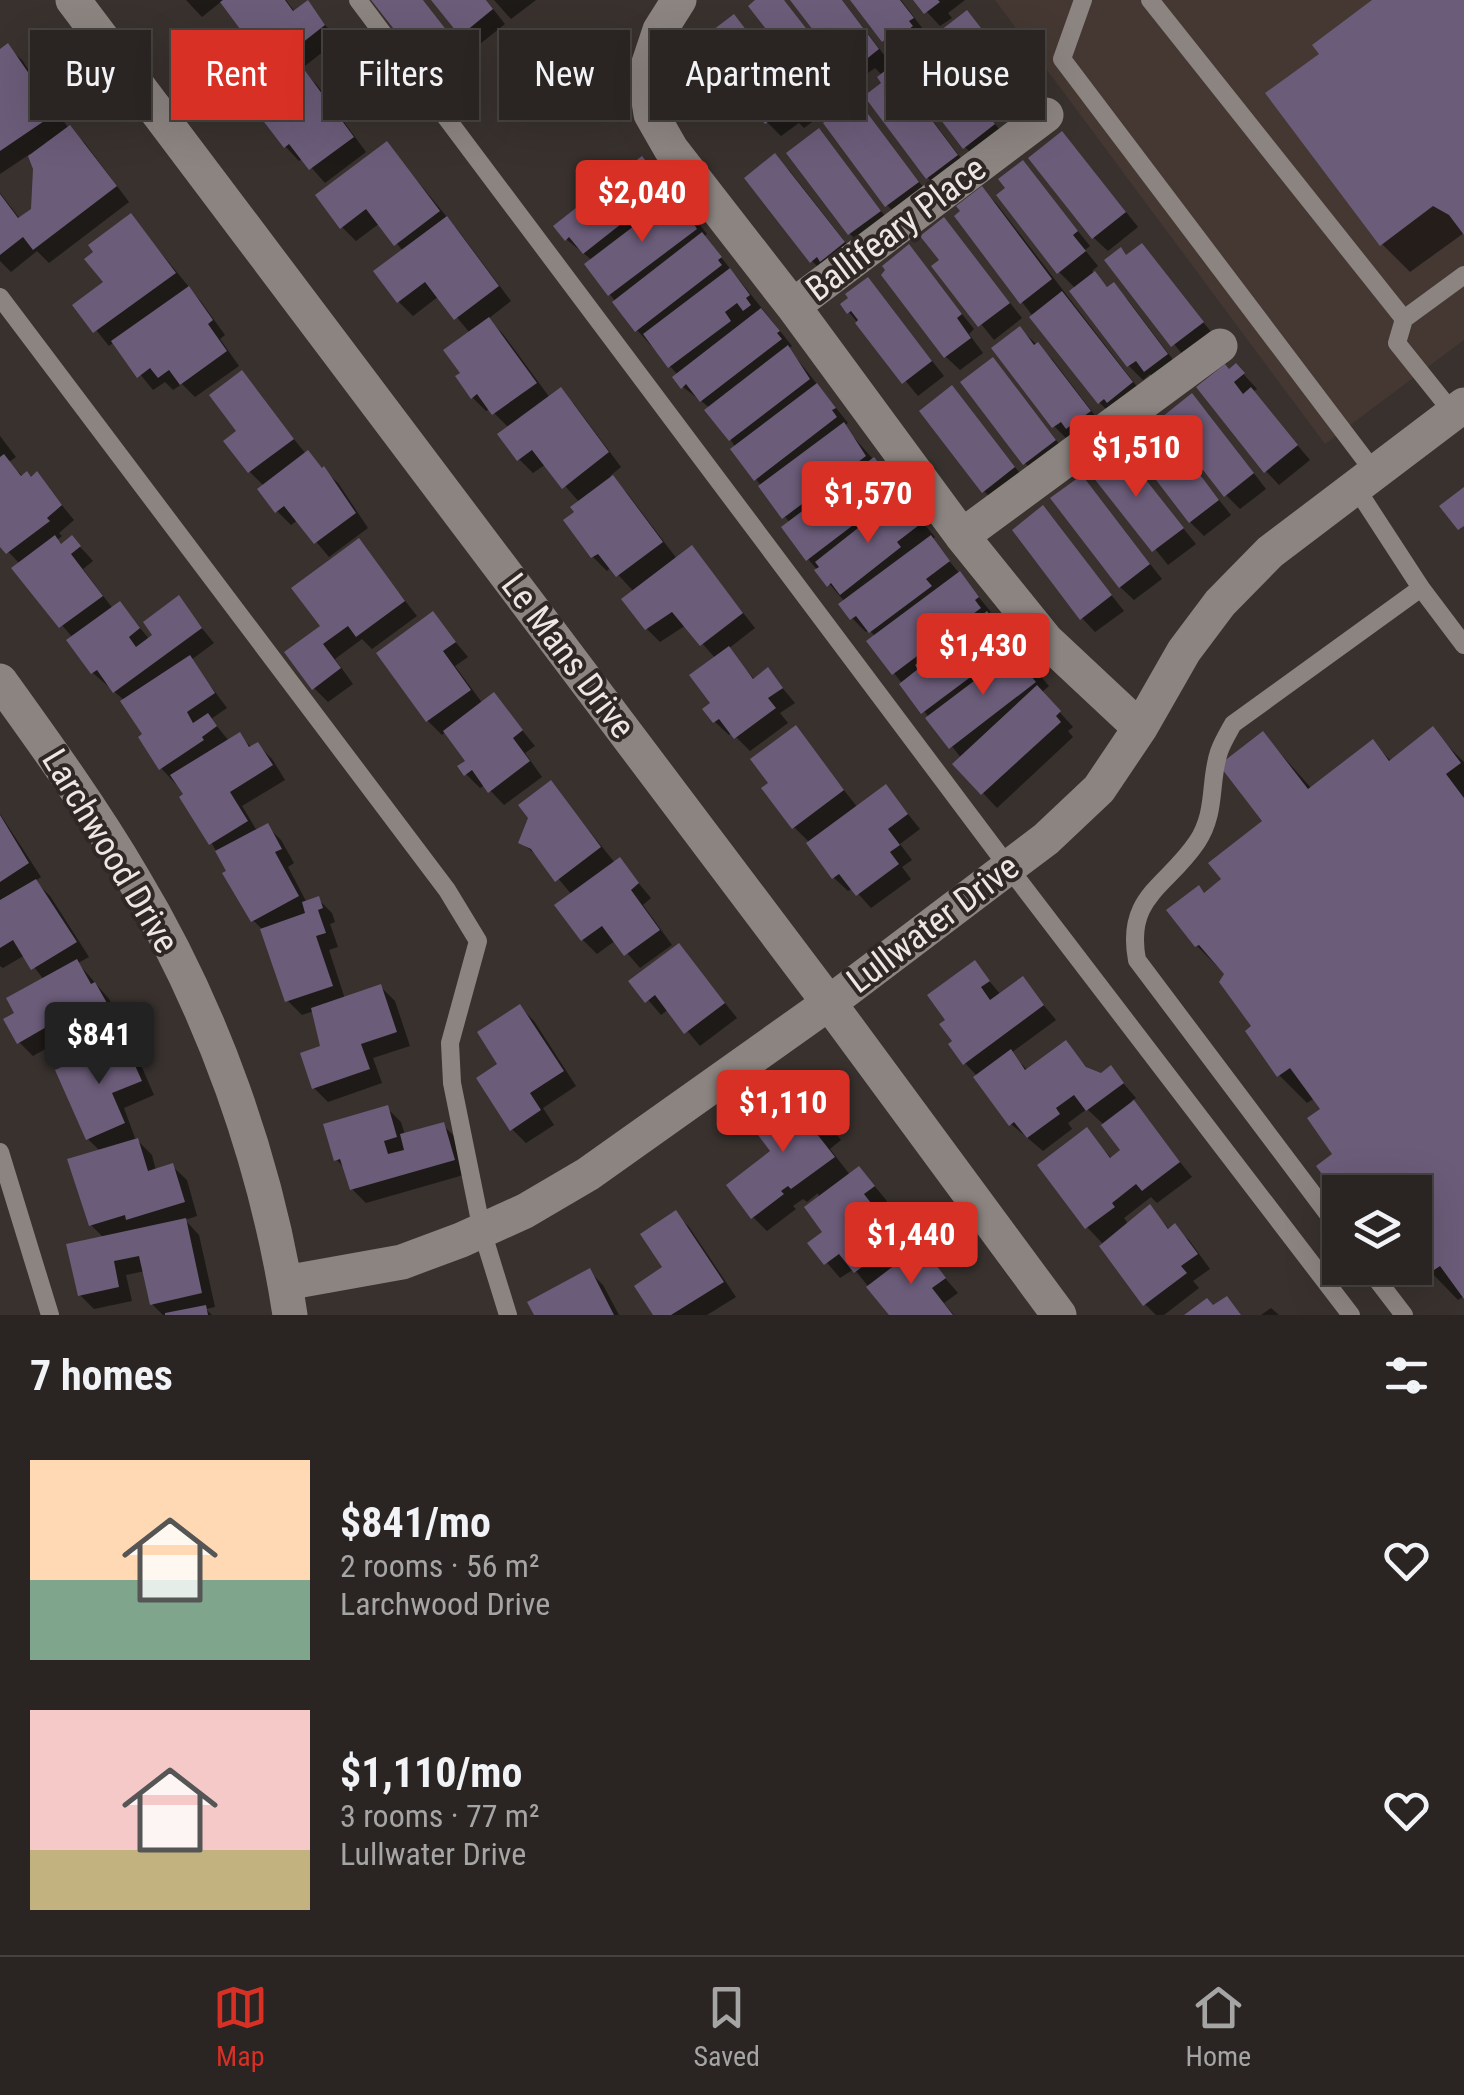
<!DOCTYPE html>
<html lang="en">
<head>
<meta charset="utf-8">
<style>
  body { margin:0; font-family:"Roboto Condensed",sans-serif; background:#36312f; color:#f1f3f6; height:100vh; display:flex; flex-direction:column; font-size:38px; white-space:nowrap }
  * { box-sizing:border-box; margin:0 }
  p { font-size:32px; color:#a5a5a5 }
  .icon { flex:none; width:55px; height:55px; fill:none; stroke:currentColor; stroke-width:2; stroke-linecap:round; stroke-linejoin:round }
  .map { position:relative; height:1315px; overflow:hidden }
  .sheet { display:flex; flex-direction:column; background:#2a2522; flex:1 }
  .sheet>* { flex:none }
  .hud { position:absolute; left:30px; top:30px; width:1405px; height:90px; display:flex; gap:20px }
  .fabs { position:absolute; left:1322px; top:1175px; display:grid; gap:20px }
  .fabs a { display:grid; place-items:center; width:110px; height:110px; border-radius:0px; background:#2a2522; box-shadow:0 10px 40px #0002,0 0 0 2px #464240; font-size:50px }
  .price { position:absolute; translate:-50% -85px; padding:0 22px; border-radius:10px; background:#d93025; color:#fff; font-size:32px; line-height:65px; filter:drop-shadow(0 2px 5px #0008) }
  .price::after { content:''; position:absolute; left:50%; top:60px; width:30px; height:22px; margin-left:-15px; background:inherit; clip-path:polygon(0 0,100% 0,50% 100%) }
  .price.current { background:#222; color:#fff }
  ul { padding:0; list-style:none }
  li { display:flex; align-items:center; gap:30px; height:250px; padding:0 30px }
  li span { display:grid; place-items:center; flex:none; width:280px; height:200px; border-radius:0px; color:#555 }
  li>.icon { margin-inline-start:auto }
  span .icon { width:120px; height:120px; fill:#fffc; stroke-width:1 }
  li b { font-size:42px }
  h2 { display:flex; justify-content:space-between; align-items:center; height:120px; padding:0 30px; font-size:42px }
  .tag { padding:0 35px; border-radius:0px; background:#2a2522; box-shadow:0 10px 40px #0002,0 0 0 2px #464240; font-size:35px; line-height:90px }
  .tag.current { background:#d93025; color:#fff }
  .tab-bar { display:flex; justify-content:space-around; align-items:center; height:140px; border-top:2px solid #464240; background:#2a2522; font-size:28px; color:#a5a5a5 }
  .tab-bar a { display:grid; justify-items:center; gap:5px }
  .tab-bar .current { color:#d93025 }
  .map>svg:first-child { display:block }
</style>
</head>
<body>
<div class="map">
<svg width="1464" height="1315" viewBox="0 0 1464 1315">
  <rect width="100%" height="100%" fill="#38312e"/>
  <path fill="#453832" d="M995,0H1464V340L1325,444Z"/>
  <path fill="#00182a" d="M547,32L564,55L529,81L512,59Z"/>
  <path fill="#0007" d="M186,0H286L295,12L307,4L338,40L301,69L317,85L366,152L325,183L303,158L299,161L286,147L213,51L243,29L222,1L202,17Z
    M374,0H423L463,52L434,74Z
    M434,0H486L505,24L475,48Z
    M494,0H536L511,19Z
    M759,0H783L787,4L853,88L846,94L850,98L837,109L832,104L822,112L808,98L770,29Z
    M793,0H842L891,64L888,67L905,84L970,170L941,191L927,177L883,76L875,68L858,80Z
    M853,0H901L926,33L921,36L925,41L912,51L907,47L897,54Z
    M916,0H965L948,13L952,18L940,26Z
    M1376,0H1464V233L1410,272L1382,244Z
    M966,13L1045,110L1020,135L1006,121Z
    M734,18L815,120L804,128L799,123L781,136L767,122Z
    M931,43L1007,139L979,161L965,147Z
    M8,47L22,60L69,129L84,142L129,202L49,263L37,251L11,272L0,261V193L20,219L33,211L35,169L30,154L0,174V52Z
    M856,102L931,197L901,219L887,205Z
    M818,132L893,226L864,247L850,234Z
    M387,144L460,233L511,301L488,319L503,334L550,398L560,390L574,404L621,467L610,476L627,493L677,559L692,548L755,628L728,649L755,680L768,671L795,703L780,713L788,723L750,751L732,733L729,735L715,722L716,659L686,625L660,642L646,628L634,592L611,567L607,571L593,557L566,520L577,512L580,503L546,464L533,473L519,459L509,428L490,409L486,411L473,398L463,373L470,333L439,296L413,316L399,302L377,271L403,251L380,223L356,241L342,227Z
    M1075,148L1138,227L1108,251L1094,238Z
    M775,157L789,170L857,257L826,275L812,261Z
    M642,160L689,211L707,234L704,236L792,346L789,348L793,354L848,423L844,426L906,497L903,499L935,537L932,540L991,612L987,614L1049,686L1043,691L1047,698L1073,727L1068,731L1073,737L997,808L956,764L962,759L894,673L876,637L869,630L866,632L852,618L845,602L808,559L790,523L756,479L710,408L683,387L678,375L637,330L587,264L592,260L566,239Z
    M1023,163L1090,246L1085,250L1098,266L1092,271L1109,289L1114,286L1128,300L1180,369L1160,385L1150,374L1143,380L1129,366L1076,289L1059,272Z
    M982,189L996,203L1145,397L1113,416L1099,402L1022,302Z
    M131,216L202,303L225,335L220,339L239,366L195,397L182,384L173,390L165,382L153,390L114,342L109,346L76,305L106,283Z
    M944,220L1022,318L994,340L935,267L943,261Z
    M1142,246L1216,338L1187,360L1107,261L1127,257Z
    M909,248L974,329L969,334L983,353L960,370L946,357Z
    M868,280L944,376L918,396L843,305Z
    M1020,329L1052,359L1103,426L1068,440L1054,426Z
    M993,360L1068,455L1039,477L1025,463Z
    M1236,366L1257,389L1252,392L1310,460L1279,485L1266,471L1229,371Z
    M241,374L306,454L338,483L368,528L329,557L298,520L291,525L277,511L264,486L250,472L240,431Z
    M952,389L1027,482L998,505L984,491Z
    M1206,411L1266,489L1240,509L1226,495Z
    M1157,422L1231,515L1204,536L1190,522Z
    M0,436L16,457L9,462L23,477L32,480L37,475L74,520L59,533L62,536L57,540L63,546L72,539L86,553L93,561L83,569L113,609L120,604L150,640L178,599L214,643L191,660L227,708L211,719L229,741L239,735L252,748L258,745L272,759L285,780L242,806L257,831L267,826L281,840L294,863L288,867L307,903L318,899L332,913L335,922L330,924L338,947L329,950L345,999L381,987L395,1001L410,1046L373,1058L382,1083L328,1102L314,1088L323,1048L314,1011L302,1015L288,1001L263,930L253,920L186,795L161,768L125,701L93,673L70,641L73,638L14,569L20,564L0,543Z
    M1120,451L1196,544L1168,565L1093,472Z
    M1081,478L1162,579L1134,600L1120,587Z
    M1043,509L1124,611L1095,632L1082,618Z
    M359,542L417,616L372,649L362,639L335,659L353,684L328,702L314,688L324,626Z
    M433,615L468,657L455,666L483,704L494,696L535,746L525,753L542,777L504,805L485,785L480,788L466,774L468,762L446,731L442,735L428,721Z
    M795,728L858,808L886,787L920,829L900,844L912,860L902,867L911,879L871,908L853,888L848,891L834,878L810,843L794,827L771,783Z
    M1432,730L1464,762V1296L1458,1300L1428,1269L1410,1282L1395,1268H1415V1192L1340,1195L1336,1154L1323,1110L1315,1098L1307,1103L1279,1075L1226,975L1197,946L1205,895L1225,880L1265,821L1263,734L1312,789L1373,743L1392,762Z
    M551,783L615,863L619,860L651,898L643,905L672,945L640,968L616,940L597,954L583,940L558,905L572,895L542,859L520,842Z
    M0,814L41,877L35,881L50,896L89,957L78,963L109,999L132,1041L125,1045L137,1056L154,1095L124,1108L135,1138L152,1155L156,1171L172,1166L187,1180L197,1216L185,1220L199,1235L215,1307L206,1309L212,1315H163L152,1304L145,1271L126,1275L132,1301L94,1309L80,1295L104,1238L91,1225L100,1151L88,1139L91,1056L74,1033L33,1056L19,1042L17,1013L44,980L25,955L3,968L0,966Z
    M679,946L737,1018L700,1046L669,1009L661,1015L632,981Z
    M974,963L1001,995L1022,979L1056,1020L1011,1053L1028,1071L1066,1043L1090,1071L1102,1076L1111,1069L1136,1098L1131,1101L1192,1177L1157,1203L1151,1197L1124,1218L1129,1225L1150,1208L1170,1230L1175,1227L1189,1240L1210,1269L1193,1281L1199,1288L1164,1315H1156L1145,1304L1102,1247L1104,1245L1087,1227L1086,1130L1112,1159L1123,1151L1102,1123L1087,1109L1068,1123L1072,1129L1043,1151L1011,1124L978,1077L965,1063Z
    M520,1007L534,1021L576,1086L543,1108L554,1125L526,1143L512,1129L501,1065Z
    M802,1093L841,1140L830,1149L850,1175L872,1183L887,1201L876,1209L912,1256L920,1249L958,1293L944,1303L954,1315H892L854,1269L840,1278L811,1244L826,1232L818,1193L807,1202L803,1199L793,1206L796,1209L767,1231L753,1217L774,1152Z
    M387,1108L401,1122L405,1135L443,1125L457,1139L467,1174L366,1203L352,1189L346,1170L336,1159Z
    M675,1213L689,1227L736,1297L707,1315H656Z
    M589,1271L603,1285L619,1315H537Z
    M1271,1308L1279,1315H1261Z"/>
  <path fill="#6b5c79" d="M223,0H285L293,11L308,0L325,25L265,72L269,77L243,96L210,51L240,29L220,2Z
    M371,0H423L451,36L419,61Z
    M431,0H486L493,9L460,36Z
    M755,0H784L841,73L834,78L838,83L821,97L817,91L806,100L757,37L766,29L748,6Z
    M790,0H842L879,49L864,61L860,55L842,68Z
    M850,0H900L914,18L909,21L913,26L896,39L892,34L882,42Z
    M913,0H938L940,2L924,14Z
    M1372,0H1464V235L1449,215L1433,206L1380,246L1265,93L1319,54L1312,45Z
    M967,10L1033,95L1028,99L1030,102L1004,122L936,34Z
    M734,14L803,105L788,116L784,110L765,124L704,43L712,37L709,33Z
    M931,40L995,124L963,149L899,65Z
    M8,43L56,113L0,151V49Z
    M891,66L958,155L926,179L864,96L881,83L877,77Z
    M303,68L354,137L309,170L289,144L284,148L252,106Z
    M856,98L919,182L885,207L823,123Z
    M70,125L117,186L33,250L23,237L0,255V194L18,218L31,209L33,169L28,156Z
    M819,128L881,211L848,235L786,153Z
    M1062,131L1126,212L1092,239L1028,158Z
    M387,141L440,211L394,246L366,209L340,229L315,195Z
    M775,153L845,242L820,262L817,257L810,263L744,178Z
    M642,156L662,182L658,185L663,191L583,254L569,237L565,241L553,226Z
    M1023,160L1078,231L1073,235L1086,251L1057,274L996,195L1005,188L998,179Z
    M982,186L1052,279L1020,304L954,216L960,211L956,206Z
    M676,194L695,219L692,221L697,229L608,296L584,264Z
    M131,213L176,273L93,333L72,305L103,282L84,259L93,252L88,245Z
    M447,216L499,286L454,320L425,282L397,303L373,271Z
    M944,217L1010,303L978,327L931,266L939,260L920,236Z
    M702,232L722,257L718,260L722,265L635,332L612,302Z
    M1142,243L1204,322L1171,347L1104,260L1121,247L1126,255Z
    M909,244L962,314L957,318L971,338L944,358L881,275L885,270L882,266Z
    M730,268L750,295L746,298L751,305L743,311L737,303L725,312L731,321L668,368L643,334Z
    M1095,271L1107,287L1114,282L1168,354L1144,372L1136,361L1127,367L1069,291Z
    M868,277L932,361L902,384L855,323L858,320L851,311L847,314L840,304L848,298L845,294Z
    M189,286L213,320L208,324L227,351L180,385L169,370L158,378L150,368L137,378L111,341Z
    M1062,291L1133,382L1107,403L1104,399L1098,404L1029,317Z
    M761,308L780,331L777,333L782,339L700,402L686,384L681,389L672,377Z
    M489,317L537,383L492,415L477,394L471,399L455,376L460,373L443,350Z
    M1020,326L1034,345L1038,342L1091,411L1066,429L1061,422L1052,428L991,348Z
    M788,345L810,379L729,441L704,410Z
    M993,357L1056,440L1023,465L960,382Z
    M1236,363L1245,373L1234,382L1243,394L1251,387L1298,445L1264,473L1196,387L1225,364L1229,369Z
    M242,370L294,439L248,473L223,441L236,431L209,395Z
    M817,383L836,408L832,410L837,417L754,481L730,449Z
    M952,385L1015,467L982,493L919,411Z
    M561,387L609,452L562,489L532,450L517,461L497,434Z
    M1192,393L1254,473L1224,497L1162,417Z
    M1158,419L1219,500L1189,523L1127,442Z
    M844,422L866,456L782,519L758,486Z
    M1120,447L1184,528L1152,552L1089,472Z
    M308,450L322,468L324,466L356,513L314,544L284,506L275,513L257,489Z
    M4,454L21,476L27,471L31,477L37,471L62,505L47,518L50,521L6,554L0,547V457Z
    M874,457L894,482L888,486L894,494L806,561L781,527Z
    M613,475L663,542L616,577L598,554L591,558L563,520L574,512L570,507Z
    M1082,475L1150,564L1119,588L1050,498Z
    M1464,487V526L1458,530L1439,506Z
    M901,494L923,522L897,542L901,547L840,595L831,583L827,587L814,570L819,567L815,562Z
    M1043,505L1112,595L1080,620L1012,530Z
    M55,535L61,544L72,535L81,546L71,554L103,596L59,628L11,568Z
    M931,535L950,561L926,579L932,586L869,633L856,616L850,620L838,604Z
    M359,538L405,601L356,637L348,626L323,644L341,668L312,690L284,652L320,626L291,588Z
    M692,545L743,613L700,646L672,612L645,630L621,599Z
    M960,571L979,597L975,600L981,608L892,675L866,641Z
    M179,595L202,628L113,693L97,670L91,674L66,640L120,601L140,628L129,637L136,647L152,635L143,622Z
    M433,611L456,642L443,651L471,690L426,722L376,653Z
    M987,611L1007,638L998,645L1004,652L921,714L899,684L918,669L915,665Z
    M729,646L753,679L768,667L783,688L768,698L776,708L734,739L719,719L713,723L702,709L710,703L689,675Z
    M1019,647L1037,671L1031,676L1036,682L949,749L925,718Z
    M190,655L215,693L187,712L193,723L208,713L217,726L202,737L204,740L159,770L138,737L142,734L120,701Z
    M1037,685L1061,711L1056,716L1061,722L981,795L952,764Z
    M494,692L523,730L513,738L530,761L488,793L472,770L464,776L457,766L465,761L443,731Z
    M796,725L844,790L792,829L761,788L768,783L750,759Z
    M1433,726L1461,763L1446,774L1464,798V1299L1440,1266L1428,1274L1415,1255V1192H1340V1199L1316,1166L1332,1154L1307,1118L1320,1109L1290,1068L1277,1077L1245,1031L1251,1026L1219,982L1224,974L1199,945L1195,947L1166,910L1199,885L1204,893L1221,879L1208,863L1262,821L1219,765L1263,731L1308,789L1373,739L1389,761Z
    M240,732L249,747L258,742L273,765L230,792L248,821L209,845L179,797L183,794L170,775Z
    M551,780L601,847L555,882L531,849L518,843L528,818L518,805Z
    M886,784L908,814L888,829L900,845L890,852L899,864L856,896L839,874L832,879L806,843Z
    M0,815L29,863L0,882Z
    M268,823L282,849L275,852L299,896L251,922L222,873L226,871L215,851Z
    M620,857L639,883L631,890L660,930L624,956L602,926L581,941L554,905Z
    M36,879L77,942L31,970L13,940L0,948V900Z
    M319,896L323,908L318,910L326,933L316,936L333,986L285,1002L260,929L305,913L302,902Z
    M679,943L725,1003L684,1034L655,995L645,1003L628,981Z
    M77,959L91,984L95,982L120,1026L79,1049L62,1018L17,1044L3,1019L14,1013L6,998Z
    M975,960L990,981L981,987L990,1000L1023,976L1044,1005L963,1065L948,1044L952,1041L939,1024L945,1020L927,995Z
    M381,984L397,1032L361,1044L370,1069L312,1089L300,1053L320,1046L311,1008Z
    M520,1004L564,1071L530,1093L541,1110L510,1131L476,1078L497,1064L477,1032Z
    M123,1039L142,1081L112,1093L125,1123L86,1140L55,1070Z
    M1066,1040L1086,1067L1101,1073L1111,1065L1124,1083L1086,1111L1074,1095L1056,1108L1060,1114L1027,1138L1014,1122L1009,1126L973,1077L1011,1049L1025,1070Z
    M803,1090L829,1125L817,1134L835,1157L791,1189L788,1186L781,1191L784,1194L751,1219L726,1185L770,1151L752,1127Z
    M1134,1100L1180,1162L1142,1191L1136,1184L1112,1203L1115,1207L1085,1229L1037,1165L1087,1127L1110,1158L1120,1150L1101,1125Z
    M388,1105L397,1137L384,1141L388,1154L404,1150L400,1134L444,1122L455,1160L350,1190L340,1159L334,1161L323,1124Z
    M138,1138L148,1171L173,1163L185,1202L126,1220L125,1215L89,1226L67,1159Z
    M859,1166L875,1186L864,1194L899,1239L854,1273L839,1254L824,1265L807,1243L822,1232L804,1207Z
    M1150,1204L1168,1229L1175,1223L1198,1254L1181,1266L1187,1273L1143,1306L1099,1246Z
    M676,1210L724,1282L671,1315H653L634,1286L662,1267L640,1234Z
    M186,1218L202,1293L150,1305L139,1256L114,1261L119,1287L78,1296L66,1244Z
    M921,1245L946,1278L932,1288L953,1315H889L866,1287Z
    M590,1268L614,1315H534L527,1302Z
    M1227,1296L1241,1315H1184L1207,1298L1213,1305Z
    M206,1305L208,1315H165V1313Z"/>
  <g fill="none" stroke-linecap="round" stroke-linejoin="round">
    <path stroke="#8c8480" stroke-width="18" d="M358,0L1009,868L1351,1315
      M1083,0L1062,59L1375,473
      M1150,0L1404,319
      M0,297L447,890L478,941L450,1043L452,1083L482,1231L508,1315
      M1453,413L1397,343L1404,319L1464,275
      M1356,488L1421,588L1464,645
      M0,1152L50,1315
      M1340,1230L1137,960C1125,896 1167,887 1197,842C1217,812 1209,781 1219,752C1222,743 1228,733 1233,724L1421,588
      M1368,1268L1404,1315"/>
    <path stroke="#8c8480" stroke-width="35" d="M73,0L829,1003L1059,1315
      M679,0L660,30L645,75L651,114L671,149L793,306L962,536L1046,640L1140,728
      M793,306L1046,115
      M962,536L1220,346
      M0,681C46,745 93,810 133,878C212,1009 267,1163 290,1315
      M285,1283L402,1262L461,1240L525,1211L588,1174L829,1003L1046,839L1099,789L1140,728L1184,651L1220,603L1270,552L1464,405"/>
  </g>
  <g text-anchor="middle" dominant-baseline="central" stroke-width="8" stroke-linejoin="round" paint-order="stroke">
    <g font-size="35" fill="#ece7e5" stroke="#2e2724">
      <text transform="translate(896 229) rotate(-37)">Ballifeary Place</text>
      <text transform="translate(568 656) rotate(53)">Le Mans Drive</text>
      <text transform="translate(110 851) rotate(59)">Larchwood Drive</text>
      <text transform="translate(933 924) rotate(-37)">Lullwater Drive</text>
    </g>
  </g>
</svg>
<div class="fabs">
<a><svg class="icon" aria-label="layers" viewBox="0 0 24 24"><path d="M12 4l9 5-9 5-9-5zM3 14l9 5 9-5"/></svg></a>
</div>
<b class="price" style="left:642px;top:245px">$2,040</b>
<b class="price" style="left:1136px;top:500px">$1,510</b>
<b class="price" style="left:868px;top:546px">$1,570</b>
<b class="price" style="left:983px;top:698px">$1,430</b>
<b class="price current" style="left:99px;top:1087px">$841</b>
<b class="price" style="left:783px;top:1155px">$1,110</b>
<b class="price" style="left:911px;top:1287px">$1,440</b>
<div class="hud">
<a class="tag">Buy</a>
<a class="tag current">Rent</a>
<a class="tag">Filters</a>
<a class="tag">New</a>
<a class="tag">Apartment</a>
<a class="tag">House</a>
</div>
</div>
<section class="sheet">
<h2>7 homes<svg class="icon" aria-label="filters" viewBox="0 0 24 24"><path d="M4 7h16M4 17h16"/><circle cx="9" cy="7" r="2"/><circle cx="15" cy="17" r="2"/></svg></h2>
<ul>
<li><span style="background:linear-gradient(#ffd9b3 60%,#7fa58c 0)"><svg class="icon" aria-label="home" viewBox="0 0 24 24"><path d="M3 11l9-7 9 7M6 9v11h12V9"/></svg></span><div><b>$841/mo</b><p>2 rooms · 56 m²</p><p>Larchwood Drive</p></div><svg class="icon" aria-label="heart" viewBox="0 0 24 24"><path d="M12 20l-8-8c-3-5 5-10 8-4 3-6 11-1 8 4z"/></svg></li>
<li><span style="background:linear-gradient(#f6c9c9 70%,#c2b280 0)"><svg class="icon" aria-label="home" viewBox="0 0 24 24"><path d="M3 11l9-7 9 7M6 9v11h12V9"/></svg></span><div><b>$1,110/mo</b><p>3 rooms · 77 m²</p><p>Lullwater Drive</p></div><svg class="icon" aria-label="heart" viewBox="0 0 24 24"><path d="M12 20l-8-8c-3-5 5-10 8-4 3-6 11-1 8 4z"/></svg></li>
</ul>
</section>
<nav class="tab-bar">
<a class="current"><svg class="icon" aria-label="map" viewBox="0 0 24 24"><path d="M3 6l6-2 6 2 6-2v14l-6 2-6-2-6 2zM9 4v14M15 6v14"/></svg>Map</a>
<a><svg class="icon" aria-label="saved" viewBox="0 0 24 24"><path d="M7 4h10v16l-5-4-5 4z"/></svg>Saved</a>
<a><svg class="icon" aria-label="home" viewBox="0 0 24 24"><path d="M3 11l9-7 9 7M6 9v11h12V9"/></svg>Home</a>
</nav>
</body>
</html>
